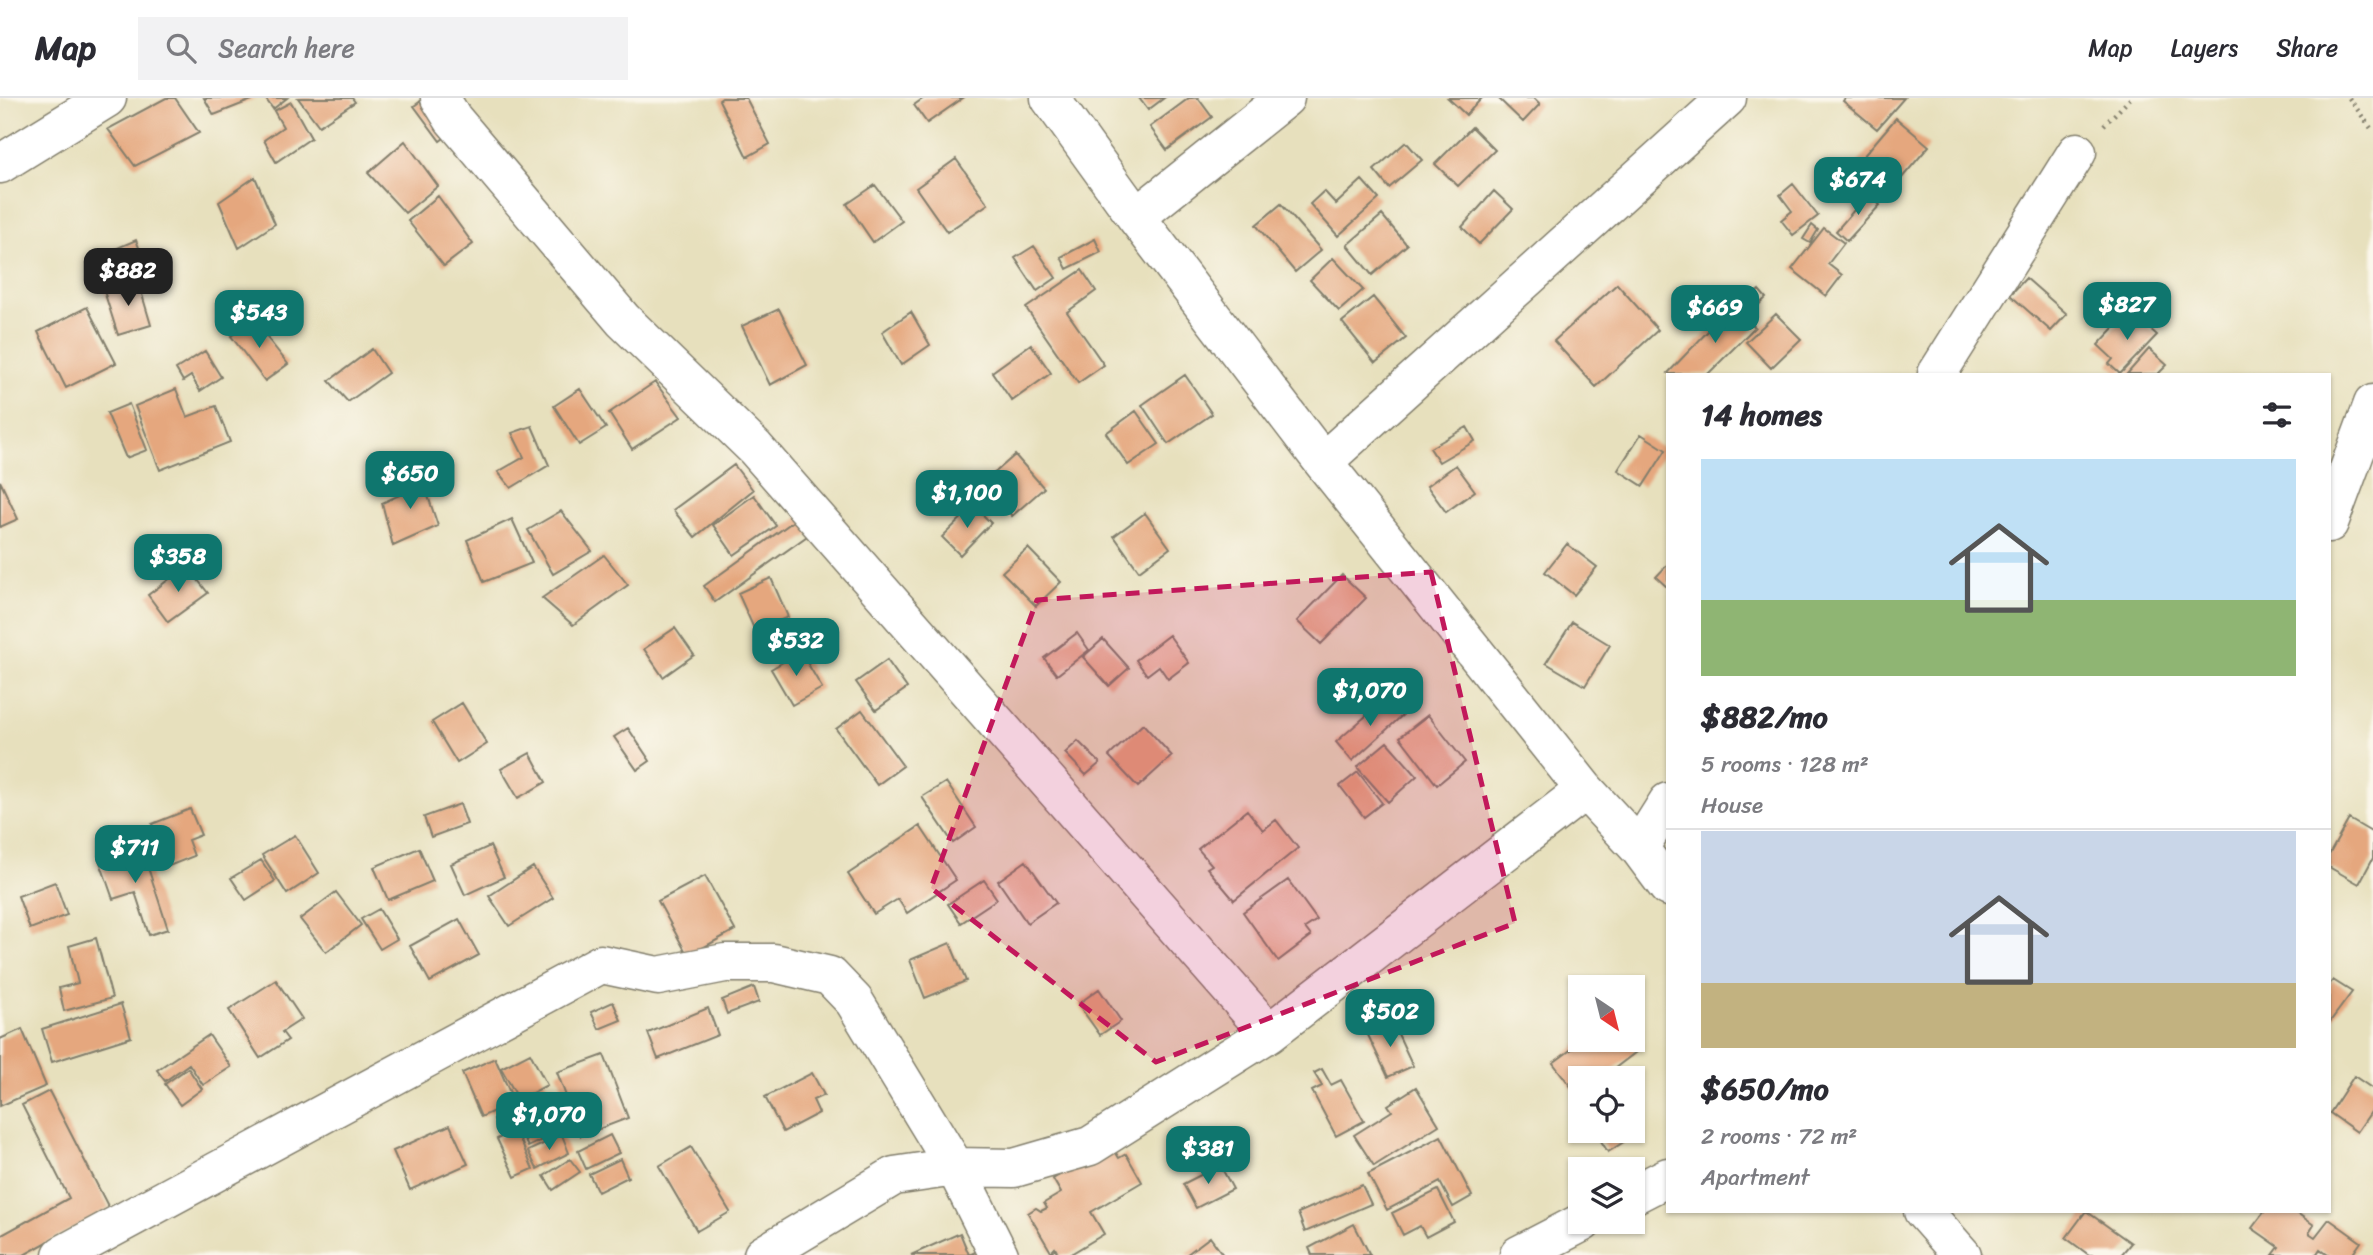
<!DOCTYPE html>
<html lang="en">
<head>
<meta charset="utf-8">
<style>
  body { margin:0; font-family:Sriracha,sans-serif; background:#f2f2f3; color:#2b2b33; height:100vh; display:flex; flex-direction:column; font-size:26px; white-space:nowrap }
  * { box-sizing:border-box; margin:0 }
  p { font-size:23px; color:#7c7c81 }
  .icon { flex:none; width:38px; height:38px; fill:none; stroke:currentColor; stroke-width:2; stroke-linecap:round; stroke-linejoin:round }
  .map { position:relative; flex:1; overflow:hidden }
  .panel { position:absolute; left:1666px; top:275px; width:665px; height:840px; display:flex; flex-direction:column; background:#fff; border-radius:0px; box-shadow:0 2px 5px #0004 }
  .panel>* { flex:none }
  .needle { width:46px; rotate:145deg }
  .controls { position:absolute; left:1568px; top:877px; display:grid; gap:14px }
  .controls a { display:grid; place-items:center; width:77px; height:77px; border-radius:0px; background:#fff; box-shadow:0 2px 5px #0004; font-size:35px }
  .price { position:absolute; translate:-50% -60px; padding:0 16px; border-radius:14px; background:#0f766e; color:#fff; font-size:23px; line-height:46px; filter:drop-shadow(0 2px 4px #0008) }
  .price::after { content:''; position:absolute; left:50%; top:42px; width:21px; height:16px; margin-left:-10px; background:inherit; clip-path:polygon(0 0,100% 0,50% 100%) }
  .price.current { background:#222; color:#fff }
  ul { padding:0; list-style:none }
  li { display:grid; align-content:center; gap:14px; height:371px; padding:0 35px }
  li+li { border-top:2px solid #e1e1e2 }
  li span { display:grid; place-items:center; height:217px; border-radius:0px; color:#555 }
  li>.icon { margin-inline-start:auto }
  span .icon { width:126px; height:126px; fill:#fffc; stroke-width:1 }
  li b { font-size:30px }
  h2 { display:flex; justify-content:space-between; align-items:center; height:84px; padding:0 35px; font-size:30px }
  header { display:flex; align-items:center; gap:42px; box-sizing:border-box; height:98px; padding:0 35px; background:#fff; border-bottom:2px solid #e1e1e2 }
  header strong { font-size:33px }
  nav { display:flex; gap:38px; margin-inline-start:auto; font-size:24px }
  .search { width:490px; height:63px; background:#f2f2f3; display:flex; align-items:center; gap:18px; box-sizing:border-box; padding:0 24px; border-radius:0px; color:#7c7c81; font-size:26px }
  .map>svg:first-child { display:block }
</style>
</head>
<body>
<header>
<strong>Map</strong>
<div class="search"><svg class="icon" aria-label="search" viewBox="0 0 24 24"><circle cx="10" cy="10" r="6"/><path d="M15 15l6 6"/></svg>Search here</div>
<nav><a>Map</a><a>Layers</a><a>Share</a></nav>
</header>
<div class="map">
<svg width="2373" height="1157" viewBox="0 0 2373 1157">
  <rect width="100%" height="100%" fill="#fbf7ec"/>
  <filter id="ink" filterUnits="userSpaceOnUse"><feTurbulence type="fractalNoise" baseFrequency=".0143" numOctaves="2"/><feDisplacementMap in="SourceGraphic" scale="14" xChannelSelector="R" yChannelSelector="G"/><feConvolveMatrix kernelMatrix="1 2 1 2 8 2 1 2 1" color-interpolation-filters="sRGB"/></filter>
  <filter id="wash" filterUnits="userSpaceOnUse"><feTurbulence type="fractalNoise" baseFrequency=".00686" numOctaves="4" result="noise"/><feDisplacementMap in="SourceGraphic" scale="28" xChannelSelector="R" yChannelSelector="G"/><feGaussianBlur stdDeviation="1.57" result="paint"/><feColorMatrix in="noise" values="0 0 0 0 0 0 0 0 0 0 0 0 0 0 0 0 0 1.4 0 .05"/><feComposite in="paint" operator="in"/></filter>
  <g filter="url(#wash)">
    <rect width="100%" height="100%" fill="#e7e0bd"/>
    <g id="blocks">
      <path fill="#e5a77e" d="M166,0H175L199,35L135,68L108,31Z
        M204,0H257L214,17Z
        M265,0H287L273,11Z
        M298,0H352L355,4L319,28Z
        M425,0L456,31L440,43L414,8Z
        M722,0H746L770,46L747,59L719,2Z
        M924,0H963L927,25L914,7Z
        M1139,0H1164L1148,12Z
        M1189,0H1198L1212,19L1167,52L1150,29Z
        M1448,0H1482L1466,17Z
        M1498,0H1534L1540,6L1523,24Z
        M1845,0H1904L1877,31L1843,3Z
        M291,4L311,40L276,64L264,42L283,29L274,13Z
        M1896,20L1929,48L1889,95L1856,67Z
        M1472,29L1495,52L1458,88L1435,66Z
        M405,43L438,88L405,115L368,75Z
        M1406,44L1422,62L1389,90L1374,72Z
        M956,61L988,106L947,134L916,90Z
        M255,79L275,126L239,150L219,104Z
        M1362,82L1379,101L1338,138L1310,106L1324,93L1336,106Z
        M1793,86L1818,118L1793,137L1781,122L1792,113L1780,97Z
        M875,87L902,123L873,144L847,106Z
        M1494,93L1513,111L1479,146L1462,129Z
        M1868,96L1880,107L1847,143L1836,133Z
        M438,98L473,146L444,168L408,123Z
        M1281,106L1321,152L1295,174L1256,127Z
        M1382,117L1407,147L1372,177L1347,147Z
        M1812,127L1818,132L1810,145L1803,141Z
        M1824,130L1844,145L1828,166L1842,177L1826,198L1792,171Z
        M1095,141L1101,154L1067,171L1061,159Z
        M136,142L145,165L95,185L87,163Z
        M1034,148L1056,180L1037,193L1015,160Z
        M1333,160L1363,192L1339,213L1310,182Z
        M1082,172L1096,193L1067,214L1104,267L1078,285L1026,210Z
        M2026,180L2067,216L2051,233L2010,197Z
        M138,183L151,227L118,237L104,193Z
        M1617,186L1658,232L1596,289L1554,243Z
        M1759,192L1766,200L1755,210L1747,202Z
        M1373,199L1406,240L1375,265L1342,224Z
        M1732,208L1755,229L1708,276H1670L1668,275Z
        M87,209L116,265L66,290L38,234Z
        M779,211L807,267L770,287L742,228Z
        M2130,213L2157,237L2120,276L2109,266L2113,261L2098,247Z
        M911,214L930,247L901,267L882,234Z
        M1776,216L1801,241L1771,270L1746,244Z
        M253,222L288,266L265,283L231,238Z
        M1031,246L1051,275L1012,303L992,274Z
        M372,251L388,275L348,304L329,283Z
        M2149,251L2167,267L2158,276H2127Z
        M205,253L221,279L200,293L191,278L183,283L176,271Z
        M1185,277L1212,316L1168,346L1142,307Z
        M655,284L681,319L632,351L609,315Z
        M176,291L187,319L216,308L230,344L160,372L135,308Z
        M580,291L606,330L579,347L554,308Z
        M129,306L147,352L126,360L107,315Z
        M1136,313L1159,346L1128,367L1106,335Z
        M532,328L549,367L511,390L498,374L524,359L512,335Z
        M1467,329L1475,343L1439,364L1430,350Z
        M1641,336L1666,352L1643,388L1618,372Z
        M1015,357L1044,390L1012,418L983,385Z
        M734,367L753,392L695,439L673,412Z
        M1456,367L1475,393L1446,414L1427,388Z
        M420,374L438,428L393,448L382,405L402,396L398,382Z
        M0,383L18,421L0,429Z
        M754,397L776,428L734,457L713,427Z
        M974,408L991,425L960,457L942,439Z
        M561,413L592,453L553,476L528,432Z
        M806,414L817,431L715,504L704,488Z
        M1145,415L1170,450L1139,473L1114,438Z
        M512,421L532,465L484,484L467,442Z
        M1567,446L1597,469L1574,497L1545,474Z
        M1028,450L1061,484L1036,508L1002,474Z
        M604,457L628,487L573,527L542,500Z
        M1668,466V490L1656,479Z
        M187,468L208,495L168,524L148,497Z
        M1342,477L1366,500L1321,546L1297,523Z
        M771,480L788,519L755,533L738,495Z
        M1572,524L1610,547L1585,588L1546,565Z
        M675,530L694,557L663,579L644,551Z
        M1077,535L1089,552L1057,577L1044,560Z
        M1169,537L1189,565L1168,581L1159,568L1147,577L1136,562Z
        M1103,541L1129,570L1109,588L1083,559Z
        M801,554L822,590L792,607L771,571Z
        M887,562L907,590L876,612L856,584Z
        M1389,598L1405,615L1352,663L1336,644Z
        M462,605L487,646L457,665L432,624Z
        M862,612L903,668L877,687L836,631Z
        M1428,617L1465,664L1437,687L1400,639Z
        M1143,626L1172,658L1138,689L1109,658Z
        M628,630L650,663L637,672L614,639Z
        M1078,643L1100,665L1086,677L1065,655Z
        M1387,644L1417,678L1388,704L1357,669Z
        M530,655L546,684L518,700L501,671Z
        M1358,674L1382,705L1364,719L1340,688Z
        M946,684L976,729L953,745L922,699Z
        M460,706L467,726L431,739L424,719Z
        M190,711L201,737L188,742L194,758L169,768L152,726Z
        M1247,712L1263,732L1276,722L1298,750L1234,802L1207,770L1212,767L1198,751Z
        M2349,721L2373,735V760L2359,786L2329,769V757Z
        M920,728L956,782L907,815L898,801L874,816L848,776Z
        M295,737L319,775L287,796L262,757Z
        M141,748L168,831L149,837L135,794L113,801L99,761Z
        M490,748L504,779L465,797L451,766Z
        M419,750L433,783L388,802L374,769Z
        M261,762L275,783L246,802L231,780Z
        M1026,763L1056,805L1027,825L998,783Z
        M533,769L553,800L509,828L489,798Z
        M705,778L735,832L688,858L658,803Z
        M984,782L997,801L961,825L948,806Z
        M1288,782L1317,822L1305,830L1311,838L1278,863L1243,814Z
        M55,784L67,817L30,831L18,798Z
        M336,794L361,827L326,854L300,821Z
        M379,811L397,841L380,851L361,821Z
        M459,821L479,857L430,884L410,848Z
        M96,840L112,900L64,913L59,890L78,885L69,848Z
        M950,845L966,883L925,900L910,862Z
        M276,882L302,921L282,934L288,942L260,960L229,912Z
        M2333,882L2352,894L2329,925V887Z
        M754,889L759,904L727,916L722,902Z
        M1099,891L1121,923L1100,937L1078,906Z
        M613,904L621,922L599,931L591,914Z
        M121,906L131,939L52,964L42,931Z
        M708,910L718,937L658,961L648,935Z
        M1392,923L1413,968L1388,979L1367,935Z
        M22,931L46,988L0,1008V941Z
        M209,937L231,969L203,987L189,966L165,983L157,972Z
        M1584,942H1627L1636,954L1602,980H1580L1578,998L1553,965Z
        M530,955L547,987L519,1002L501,970Z
        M604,957L628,1020L581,1038L557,974Z
        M495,960L514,1004L481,1019L462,975Z
        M188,970L202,991L180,1007L165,986Z
        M1322,971L1331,987L1341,982L1364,1023L1336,1038L1312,993L1322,988L1314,975Z
        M812,975L824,997L813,1002L819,1015L783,1034L765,999Z
        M2354,978L2373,991V1011L2357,1034L2330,1015Z
        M1416,989L1439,1027L1374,1068L1354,1037L1392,1013L1388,1007Z
        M49,993L109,1110L24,1157H1L0,1138L69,1100L22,1007Z
        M547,997L553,1010L499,1034L494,1021Z
        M551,1016L560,1033L528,1049L519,1031Z
        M450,1027L468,1066L410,1092L393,1053Z
        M516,1032L533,1071L515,1079L497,1041Z
        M1594,1032H1634L1636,1036L1608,1054Z
        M562,1037L569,1055L537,1071L528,1053Z
        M610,1037L619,1055L586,1071L578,1053Z
        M1441,1038L1472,1098L1453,1109L1440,1084L1387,1112L1368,1076Z
        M1111,1047L1119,1060L1126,1056L1142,1084L1091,1114L1104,1136L1069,1157H1059L1055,1150L1051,1154L1028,1115L1036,1110L1041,1113L1047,1110L1044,1105L1061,1095L1053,1081Z
        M691,1049L730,1114L697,1133L659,1068Z
        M570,1061L580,1074L553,1092L544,1078Z
        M620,1061L628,1079L598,1094L589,1076Z
        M1220,1067L1233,1091L1196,1110L1183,1086Z
        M1362,1087L1371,1106L1305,1134L1298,1115Z
        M1438,1092L1454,1124L1426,1139L1420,1128L1403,1137L1392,1115Z
        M2086,1113L2131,1145L2121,1157H2089L2066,1140Z
        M2265,1113H2294L2314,1127L2309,1135L2315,1139L2329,1121L2361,1144L2352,1157H2328L2320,1151L2316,1157H2273L2279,1149L2252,1130Z
        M1354,1126L1370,1157H1312L1309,1150Z
        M960,1135L969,1157L982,1151L984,1157H911Z
        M1210,1139L1223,1157H1186Z"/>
    </g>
  </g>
  <g filter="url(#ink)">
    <use href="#blocks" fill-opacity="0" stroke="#827e6c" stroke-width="2"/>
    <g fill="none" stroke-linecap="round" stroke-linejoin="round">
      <defs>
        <path id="minor" d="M440,0L453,21L623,222L755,350L1269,935
          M1050,0L1136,119L1323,364L1585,692L1639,750L1668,789
          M0,66L107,0
          M1136,119L1285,0
          M1937,276L2077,54
          M1323,364L1727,0
          M2329,425L2373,306
          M1639,750L1668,704
          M1633,1097L1668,1079
          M1923,1113L1962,1157
          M62,1157L601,866L658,878L725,865H774L830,878L854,903L955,1069L999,1157
          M763,1157L894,1078L955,1069L1014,1070L1090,1048L1269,935L1585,692
          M1519,1157L1583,1124"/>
      </defs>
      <use href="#minor" stroke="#827e6c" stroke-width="41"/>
      <path stroke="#827e6c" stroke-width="4.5" stroke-dasharray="2 5" stroke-linecap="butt" d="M2349,0L2373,33
        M2104,27L2131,0"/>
      <use href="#minor" stroke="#fff" stroke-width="38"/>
    </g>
  </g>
  <path fill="#c2185b" fill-opacity="0.2" stroke="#c2185b" stroke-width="5" stroke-dasharray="14 9" stroke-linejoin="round" d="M1431,474L1515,825L1156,964L931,790L1037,502Z"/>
</svg>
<div class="controls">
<a><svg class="needle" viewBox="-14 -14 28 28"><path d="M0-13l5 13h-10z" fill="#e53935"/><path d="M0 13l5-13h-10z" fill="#7c7c81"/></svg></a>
<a><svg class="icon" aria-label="locate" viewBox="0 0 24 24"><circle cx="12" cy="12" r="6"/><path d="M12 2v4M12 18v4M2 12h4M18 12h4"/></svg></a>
<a><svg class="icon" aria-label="layers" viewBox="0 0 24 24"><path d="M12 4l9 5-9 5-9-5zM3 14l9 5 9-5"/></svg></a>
</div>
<b class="price" style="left:1858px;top:119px">$674</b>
<b class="price current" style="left:128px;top:210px">$882</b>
<b class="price" style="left:2127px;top:244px">$827</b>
<b class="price" style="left:1715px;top:247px">$669</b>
<b class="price" style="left:259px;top:252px">$543</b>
<b class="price" style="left:410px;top:413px">$650</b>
<b class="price" style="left:967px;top:432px">$1,100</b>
<b class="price" style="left:178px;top:496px">$358</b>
<b class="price" style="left:796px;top:580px">$532</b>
<b class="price" style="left:1370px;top:630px">$1,070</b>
<b class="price" style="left:135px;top:787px">$711</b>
<b class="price" style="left:1390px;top:951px">$502</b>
<b class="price" style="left:549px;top:1054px">$1,070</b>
<b class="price" style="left:1208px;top:1088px">$381</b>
<section class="panel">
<h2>14 homes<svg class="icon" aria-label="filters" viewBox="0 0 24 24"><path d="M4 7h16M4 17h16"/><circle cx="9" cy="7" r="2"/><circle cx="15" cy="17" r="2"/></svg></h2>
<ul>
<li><span style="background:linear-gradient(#bfe0f5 65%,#8fb573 0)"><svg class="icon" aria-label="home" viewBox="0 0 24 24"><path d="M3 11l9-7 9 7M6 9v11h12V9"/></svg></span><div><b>$882/mo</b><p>5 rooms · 128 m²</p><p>House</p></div></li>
<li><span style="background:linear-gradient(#c9d6e8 70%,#c2b280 0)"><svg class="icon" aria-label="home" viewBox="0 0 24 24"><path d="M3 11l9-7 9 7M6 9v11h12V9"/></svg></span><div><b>$650/mo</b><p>2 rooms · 72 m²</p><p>Apartment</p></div></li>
</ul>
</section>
</div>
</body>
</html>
